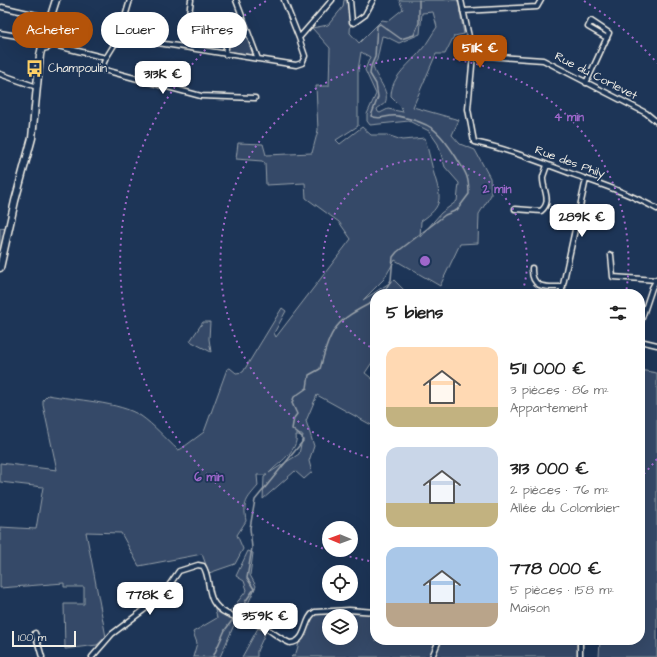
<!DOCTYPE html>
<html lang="fr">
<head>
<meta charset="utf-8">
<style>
  body { margin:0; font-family:"Architects Daughter",sans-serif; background:#f6f6f6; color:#222; height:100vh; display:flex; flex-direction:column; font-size:15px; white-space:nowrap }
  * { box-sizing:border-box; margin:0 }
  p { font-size:13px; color:#767676 }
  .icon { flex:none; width:22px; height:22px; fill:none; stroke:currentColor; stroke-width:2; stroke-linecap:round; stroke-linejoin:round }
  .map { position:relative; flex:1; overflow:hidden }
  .sheet { position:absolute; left:370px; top:289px; width:275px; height:356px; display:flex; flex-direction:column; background:#fff; border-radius:16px; box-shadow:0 4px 16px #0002 }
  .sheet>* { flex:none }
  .top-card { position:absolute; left:12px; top:12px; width:298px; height:36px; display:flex; gap:8px }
  .needle { width:26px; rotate:271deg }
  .controls { position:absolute; left:322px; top:521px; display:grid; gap:8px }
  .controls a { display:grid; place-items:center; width:36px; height:36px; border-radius:50%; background:#fff; box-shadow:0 4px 16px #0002; font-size:20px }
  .scale { position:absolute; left:12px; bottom:10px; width:64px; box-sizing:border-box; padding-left:4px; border:2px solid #f4f1e8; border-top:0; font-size:11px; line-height:14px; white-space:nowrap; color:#f4f1e8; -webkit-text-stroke:3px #1d3557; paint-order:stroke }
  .price { position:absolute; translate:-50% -34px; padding:0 9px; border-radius:8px; background:#fff; color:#222; font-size:13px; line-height:26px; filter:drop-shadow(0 1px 2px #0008) }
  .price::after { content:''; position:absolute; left:50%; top:24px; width:12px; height:9px; margin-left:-6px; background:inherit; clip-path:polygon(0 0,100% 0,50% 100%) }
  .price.active { background:#b45309; color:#fff }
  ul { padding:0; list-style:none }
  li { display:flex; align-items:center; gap:12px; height:100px; padding:0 16px }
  li span { display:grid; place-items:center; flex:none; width:112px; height:80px; border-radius:12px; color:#555 }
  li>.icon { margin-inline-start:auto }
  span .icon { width:48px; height:48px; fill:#fffc; stroke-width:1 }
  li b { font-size:17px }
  h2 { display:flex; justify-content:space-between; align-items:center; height:48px; padding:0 16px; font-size:17px }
  .chip { padding:0 14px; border-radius:18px; background:#fff; box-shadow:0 4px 16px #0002; font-size:14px; line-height:36px }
  .chip.active { background:#b45309; color:#fff }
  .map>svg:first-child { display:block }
</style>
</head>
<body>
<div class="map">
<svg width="657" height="657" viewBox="0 0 657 657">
  <rect width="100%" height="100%" fill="#1d3557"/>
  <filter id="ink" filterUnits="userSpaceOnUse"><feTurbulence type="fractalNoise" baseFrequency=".025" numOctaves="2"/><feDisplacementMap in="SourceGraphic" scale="8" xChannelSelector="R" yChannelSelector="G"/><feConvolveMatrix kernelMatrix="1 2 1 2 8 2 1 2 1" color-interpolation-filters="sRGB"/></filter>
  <g filter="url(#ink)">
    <path fill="#354a67" stroke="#949ea8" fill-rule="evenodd" d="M344,0H352L350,33L359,43L382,20L388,21L403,9L399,0H458L464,34L454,36L445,54H436L413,107L459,120L452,135L460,144L475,150L490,178L491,195L479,214L478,243L460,244L440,286L395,260L384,279L363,300L394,280L408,294H375V358L365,373L375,381V427L317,395L306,421L314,446L309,461L312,472L304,479L295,471L263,499L264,477L267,475H257L258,486C246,500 243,502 246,521L237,535L243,549L235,564L209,573L202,554L139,566L121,533L86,532L106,637L97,645L65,649L64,604H84V587H64V583L0,588V527L36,529L43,487L0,482V463L57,470L43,405V400L48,395C74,400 120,402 141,416C154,425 166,439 178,450L181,449L204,432L227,369L230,368L236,373L243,372L282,308L286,311L274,333L276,337L351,239L339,222L306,198L305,183L266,185L265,163L262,161L236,159L238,143L263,144L266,155L312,153L318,130L316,86H329L330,48L312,28L328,25L343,7ZM433,12L437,27C432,34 428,42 423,48C411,64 391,75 391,97L401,107L403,112L388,109L380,113L378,112L377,109C379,107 383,105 385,103C391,91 375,78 373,66L377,60L382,36L387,37L399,43L420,34L422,13ZM361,52L370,57L365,70L376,94L367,114V121L370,125L409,121L429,131L438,144L445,167L459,183L457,201L441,213L420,237L421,221C444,206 441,197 434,174C431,162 428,150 425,138L402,140L387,135H371L362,127L340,144L336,140L358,126V70ZM296,435H303L299,454L269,473C278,463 299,451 296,435Z
      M244,27L253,52L251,55L228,51V40L233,35L232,31Z
      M0,228L6,229L0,254Z
      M203,322H210L209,339L211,352L190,341Z
      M640,370L657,373V657H599L600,640H640Z
      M248,551L253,553L250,575L256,586L239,624L234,625L220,657H193L197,643L193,632L217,618L214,606L227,615L247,590L244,581L236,576Z
      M349,611L375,613V640H577L578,657H291L296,653L299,643L315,614ZM329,616H351V638H329Z
      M263,619L270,623L257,651V657H242Z"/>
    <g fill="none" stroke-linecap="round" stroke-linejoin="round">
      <path stroke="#9aa2ab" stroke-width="1.5" d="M383,294L391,280L393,257L397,252L445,215L457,210L469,194C469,175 465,172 456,157C438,129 431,123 398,116C388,114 381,121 371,116L378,97L376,84L370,74L371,66L375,57L377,26L380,24L401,39L414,35L419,23V0
        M236,616L244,610L245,602L254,589L247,578L252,548L250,528L255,500L303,441L302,437L292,429L294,418L297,414L292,403L294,397L307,388L309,375L320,369C331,327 335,321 375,301
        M213,657L225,630L234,618"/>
      <defs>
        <path id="minor" d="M191,0L184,47L296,65L302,63L305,56L299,38L332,0
          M236,0L258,59
          M284,0L299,38
          M350,0L352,22L354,23L365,15L373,0
          M461,0L473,55L468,109L474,142C509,149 542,163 575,175C603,185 631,194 657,209
          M2,7L50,18
          M463,11L537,7L541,0
          M0,33L40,40
          M119,37L184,47
          M50,44L106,58L119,37L130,0
          M225,54L228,35
          M473,55L543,60L646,113L657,122
          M106,58L101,69L201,96L255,98
          M0,74L37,87
          M586,83L609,33L591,21L588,27L607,38
          M515,209L541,211C553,201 542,189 543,177C544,173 546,169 547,165
          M611,255L613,277L657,280
          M532,268C531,290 547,287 563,287
          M561,294L586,179
          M640,324L652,288L657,279
          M640,341L657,345
          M35,633L42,657
          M580,640V657
          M92,657L112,634L161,597L179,571L198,565L203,566C210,576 207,590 213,601C222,618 248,619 264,627C273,632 280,639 290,643C308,642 303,618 315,612L349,610L375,612
          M432,657L439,640"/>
        <path id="secondary" d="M39.5 42a5.5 5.5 0 1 1 11 0a5.5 5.5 0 1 1-11 0Z
          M47,37L46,31L56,0
          M0,268L15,201L32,138L40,55L42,47"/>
      </defs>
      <use href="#minor" stroke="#f4f1e8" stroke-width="7"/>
      <use href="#secondary" stroke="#f4f1e8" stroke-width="9"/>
      <use href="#minor" stroke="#1d3557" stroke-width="4"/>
      <use href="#secondary" stroke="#1d3557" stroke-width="6"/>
    </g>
  </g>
  <g fill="none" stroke="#9f67cb" stroke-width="2" stroke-dasharray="2 4">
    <path d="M375 350A102 102 0 1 1 522 293"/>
    <path d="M374 459A204 204 0 1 1 626 293"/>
    <path d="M657 459A305 305 0 0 1 641 477M375 562A305 305 0 0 1 266 1M584 1A305 305 0 0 1 657 63"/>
  </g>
  <defs>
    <symbol id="bus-bare" viewBox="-9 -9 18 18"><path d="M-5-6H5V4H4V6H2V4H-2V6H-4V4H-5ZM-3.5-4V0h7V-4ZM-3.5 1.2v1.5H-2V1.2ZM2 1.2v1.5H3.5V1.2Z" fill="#ffd166" stroke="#1d3557" stroke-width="2.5" paint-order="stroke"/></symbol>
  </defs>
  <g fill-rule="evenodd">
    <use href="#bus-bare" x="22" y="56" width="25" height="25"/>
  </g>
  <g text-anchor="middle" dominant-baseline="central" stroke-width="3.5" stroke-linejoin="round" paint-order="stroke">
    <g font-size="12" fill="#f4f1e8" stroke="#1d3557" text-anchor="start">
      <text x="48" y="68">Champoulin</text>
    </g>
    <g font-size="12" fill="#f4f1e8" stroke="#1d3557">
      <text transform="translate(596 76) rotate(27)">Rue du Corlevet</text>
      <text transform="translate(570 162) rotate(20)">Rue des Phily</text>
    </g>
  </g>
  <circle cx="425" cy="261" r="6" fill="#9f67cb" stroke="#1d3557" stroke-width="2"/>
  <g font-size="12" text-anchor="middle" font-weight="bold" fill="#9f67cb" stroke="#1d3557" stroke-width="3.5" stroke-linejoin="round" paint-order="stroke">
    <text x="569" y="121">4 min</text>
    <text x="497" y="193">2 min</text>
    <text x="209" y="481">6 min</text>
  </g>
</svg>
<div class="controls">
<a><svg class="needle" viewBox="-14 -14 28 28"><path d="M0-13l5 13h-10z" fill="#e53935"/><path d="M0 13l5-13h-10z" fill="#767676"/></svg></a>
<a><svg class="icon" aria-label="locate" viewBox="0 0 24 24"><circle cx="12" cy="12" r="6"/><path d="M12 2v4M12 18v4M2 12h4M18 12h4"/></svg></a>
<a><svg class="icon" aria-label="layers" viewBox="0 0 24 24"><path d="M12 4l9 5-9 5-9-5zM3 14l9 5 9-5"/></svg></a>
</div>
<div class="scale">100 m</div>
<b class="price active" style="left:480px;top:69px">511K €</b>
<b class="price" style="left:163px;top:95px">313K €</b>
<b class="price" style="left:582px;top:238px">289K €</b>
<b class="price" style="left:150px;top:616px">778K €</b>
<b class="price" style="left:265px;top:637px">359K €</b>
<div class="top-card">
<a class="chip active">Acheter</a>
<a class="chip">Louer</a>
<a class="chip">Filtres</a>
</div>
<section class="sheet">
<h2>5 biens<svg class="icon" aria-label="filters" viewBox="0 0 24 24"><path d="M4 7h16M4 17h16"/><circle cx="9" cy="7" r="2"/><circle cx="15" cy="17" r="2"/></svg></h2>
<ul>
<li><span style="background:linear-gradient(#ffd9b3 75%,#c2b280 0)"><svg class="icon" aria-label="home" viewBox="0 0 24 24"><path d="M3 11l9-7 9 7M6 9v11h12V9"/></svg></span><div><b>511 000 €</b><p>3 pièces · 86 m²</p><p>Appartement</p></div></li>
<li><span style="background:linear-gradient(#c9d6e8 70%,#c2b280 0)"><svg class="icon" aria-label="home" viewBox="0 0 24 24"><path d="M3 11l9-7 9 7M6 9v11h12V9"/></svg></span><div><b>313 000 €</b><p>2 pièces · 76 m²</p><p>Allée du Colombier</p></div></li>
<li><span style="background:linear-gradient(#a9c7e8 70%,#b9a48a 0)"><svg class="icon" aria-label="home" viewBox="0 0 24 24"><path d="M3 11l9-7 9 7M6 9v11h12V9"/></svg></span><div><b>778 000 €</b><p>5 pièces · 158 m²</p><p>Maison</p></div></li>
</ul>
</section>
</div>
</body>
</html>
